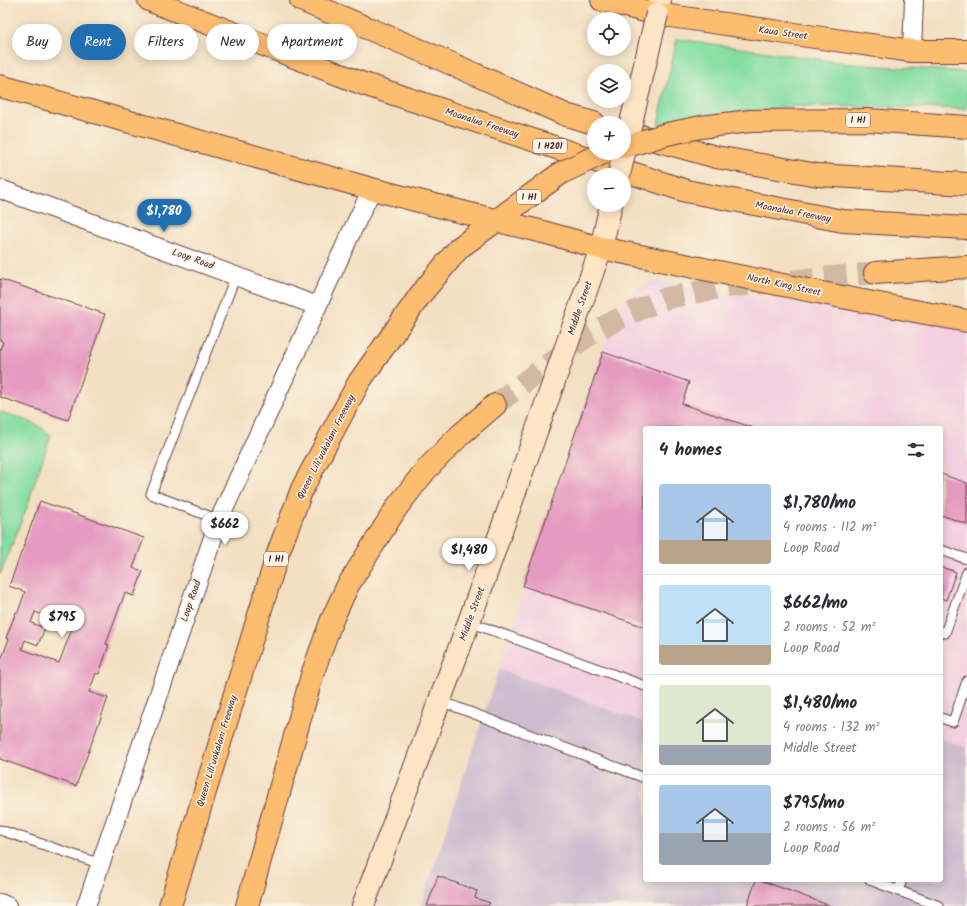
<!DOCTYPE html>
<html lang="en">
<head>
<meta charset="utf-8">
<style>
  body { margin:0; font-family:Kalam,sans-serif; background:#f2f2f3; color:#2b2b33; height:100vh; display:flex; flex-direction:column; font-size:15px; white-space:nowrap }
  * { box-sizing:border-box; margin:0 }
  p { font-size:13px; color:#7c7c81 }
  .icon { flex:none; width:22px; height:22px; fill:none; stroke:currentColor; stroke-width:2; stroke-linecap:round; stroke-linejoin:round }
  .map { position:relative; flex:1; overflow:hidden }
  .details { position:absolute; left:643px; top:426px; width:300px; height:456px; display:flex; flex-direction:column; background:#fff; border-radius:4px; box-shadow:0 2px 10px #0003 }
  .details>* { flex:none }
  .banner { position:absolute; left:12px; top:24px; width:380px; height:36px; display:flex; gap:8px }
  .fabs { position:absolute; left:587px; top:12px; display:grid; gap:8px }
  .fabs a { display:grid; place-items:center; width:44px; height:44px; border-radius:50%; background:#fff; box-shadow:0 2px 10px #0003; font-size:20px }
  .price { position:absolute; translate:-50% -34px; padding:0 9px; border-radius:14px; background:#fff; color:#222; font-size:13px; line-height:26px; filter:drop-shadow(0 1px 2px #0008) }
  .price::after { content:''; position:absolute; left:50%; top:24px; width:12px; height:9px; margin-left:-6px; background:inherit; clip-path:polygon(0 0,100% 0,50% 100%) }
  .price.on { background:#1f6fb2; color:#fff }
  ul { padding:0; list-style:none }
  li { display:flex; align-items:center; gap:12px; height:100px; padding:0 16px }
  li+li { border-top:1px solid #e1e1e2 }
  li span { display:grid; place-items:center; flex:none; width:112px; height:80px; border-radius:4px; color:#555 }
  li>.icon { margin-inline-start:auto }
  span .icon { width:48px; height:48px; fill:#fffc; stroke-width:1 }
  li b { font-size:17px }
  h2 { display:flex; justify-content:space-between; align-items:center; height:48px; padding:0 16px; font-size:17px }
  .tag { padding:0 14px; border-radius:18px; background:#fff; box-shadow:0 2px 10px #0003; font-size:14px; line-height:36px }
  .tag.on { background:#1f6fb2; color:#fff }
  .map>svg:first-child { display:block }
</style>
</head>
<body>
<div class="map">
<svg width="967" height="906" viewBox="0 0 967 906">
  <rect width="100%" height="100%" fill="#fcf5e5"/>
  <filter id="ink" filterUnits="userSpaceOnUse"><feTurbulence type="fractalNoise" baseFrequency=".025" numOctaves="2"/><feDisplacementMap in="SourceGraphic" scale="8" xChannelSelector="R" yChannelSelector="G"/><feConvolveMatrix kernelMatrix="1 2 1 2 8 2 1 2 1" color-interpolation-filters="sRGB"/></filter>
  <filter id="wash" filterUnits="userSpaceOnUse"><feTurbulence type="fractalNoise" baseFrequency=".012" numOctaves="4" result="noise"/><feDisplacementMap in="SourceGraphic" scale="16" xChannelSelector="R" yChannelSelector="G"/><feGaussianBlur stdDeviation="0.9" result="paint"/><feColorMatrix in="noise" values="0 0 0 0 0 0 0 0 0 0 0 0 0 0 0 0 0 1.4 0 .05"/><feComposite in="paint" operator="in"/></filter>
  <g filter="url(#wash)">
    <rect width="100%" height="100%" fill="#f3dfc1"/>
    <path fill="#f3cfe0" fill-rule="evenodd" d="M657,281L967,330V906H421L607,338L619,310L628,295L641,285ZM645,428H941V880H645Z"/>
    <path fill="#cfbdcf" d="M499,669L645,723V880H941V739L965,747L967,742V906H421Z"/>
    <path fill="#83dda2" stroke="#667e66" d="M677,39L851,64L967,72V109L883,107L795,106L728,113L658,124Z
      M0,412C22,418 33,421 51,435L32,490L28,505L0,575Z"/>
    <g id="blocks">
      <path fill="#e59bc0" fill-rule="evenodd" d="M0,279L105,314L68,420L0,397V350L3,342L0,340Z
        M603,352L689,382L682,404L754,428H645V627L523,586Z
        M941,474L967,483V524L941,515Z
        M40,501L144,538L133,568L143,571L134,596L125,593L106,644L109,645L99,674L96,673L89,692L108,698L76,786L0,759V663L9,639L6,638L16,612H18L25,592L9,586ZM35,612L73,626L59,663L22,649L25,640L38,645L45,628L31,623Z
        M941,567L956,572L946,600L941,598Z
        M438,876L477,891L475,898L490,903L488,906H427Z
        M756,880H760L831,906H747Z"/>
    </g>
  </g>
  <g filter="url(#ink)">
    <use href="#blocks" fill-opacity="0" stroke="#633c42" stroke-width="1"/>
    <g fill="none" stroke-linecap="round" stroke-linejoin="round">
      <path stroke="#d1b9a3" stroke-width="22" stroke-dasharray="22 11" stroke-linecap="butt" d="M495,405L543,368L590,334L626,315L667,298L724,287L875,273"/>
      <defs>
        <path id="lane" d="M219,520L151,494L236,275
          M941,550L967,559
          M469,622L645,686
          M941,632L945,633L967,572
          M440,701L645,778
          M941,718L953,722L967,681
          M0,830L101,864
          M870,880L939,906
          M898,891L902,880"/>
        <path id="street" d="M912,51L914,0
          M0,189L317,306
          M0,903L7,906
          M86,906L219,520L351,233L372,189"/>
        <path id="secondary" d="M657,14L660,0
          M363,906L469,622L601,248L611,205"/>
        <path id="primary" d="M602,0L657,14L787,33L912,51H967
          M601,248L837,296L967,321"/>
        <path id="highway" d="M149,0L361,83L686,191L843,221L967,228
          M301,0L443,60L566,115L594,123
          M0,86L372,189L462,212
          M750,121L867,120L967,127
          M641,136L716,157L818,175L967,184
          M543,232L601,248
          M875,273L967,267
          M170,906L278,553L302,489L359,382L421,294L459,248
          M247,906L313,672L331,622L347,587L397,507L425,471L459,436L495,405"/>
      </defs>
      <use href="#lane" stroke="#633c42" stroke-width="11"/>
      <use href="#street" stroke="#633c42" stroke-width="20"/>
      <use href="#secondary" stroke="#633c42" stroke-width="24"/>
      <use href="#primary" stroke="#633c42" stroke-width="24"/>
      <use href="#highway" stroke="#633c42" stroke-width="24"/>
      <use href="#lane" stroke="#fff" stroke-width="9"/>
      <use href="#street" stroke="#fff" stroke-width="18"/>
      <use href="#secondary" stroke="#fee5c5" stroke-width="22"/>
      <use href="#primary" stroke="#fcbd6f" stroke-width="22"/>
      <use href="#highway" stroke="#fcbd6f" stroke-width="22"/>
      <defs>
        <path id="secondary-bridge" d="M624,152L657,14
          M619,175L624,153"/>
        <path id="highway-bridge" d="M624,147L667,134L701,127L750,121
          M462,212L543,232
          M459,248L561,173L603,153"/>
      </defs>
      <use href="#secondary-bridge" stroke="#633c42" stroke-width="24" stroke-linecap="butt"/>
      <use href="#highway-bridge" stroke="#633c42" stroke-width="24" stroke-linecap="butt"/>
      <use href="#secondary-bridge" stroke="#fee5c5" stroke-width="22"/>
      <use href="#highway-bridge" stroke="#fcbd6f" stroke-width="22"/>
    </g>
  </g>
  <g text-anchor="middle" dominant-baseline="central" stroke-width="3" stroke-linejoin="round" paint-order="stroke">
    <g fill="#fcf5e5" stroke="#7f5f63" stroke-width="1">
      <rect x="846" y="113" width="24" height="14" rx="3"/>
      <rect x="533" y="139" width="34" height="14" rx="3"/>
      <rect x="517" y="190" width="24" height="14" rx="3"/>
      <rect x="264" y="552" width="24" height="14" rx="3"/>
    </g>
    <g font-size="9" font-weight="bold" fill="#4a1f2b">
      <text x="858" y="120">I H1</text>
      <text x="550" y="146">I H201</text>
      <text x="529" y="197">I H1</text>
      <text x="276" y="559">I H1</text>
    </g>
    <g font-size="10" fill="#4a1f2b" stroke="#fcf5e5">
      <text transform="translate(783 33) rotate(8)">Kaua Street</text>
      <text transform="translate(482 123) rotate(18)">Moanalua Freeway</text>
      <text transform="translate(793 212) rotate(11)">Moanalua Freeway</text>
      <text transform="translate(193 259) rotate(20)">Loop Road</text>
      <text transform="translate(784 285) rotate(12)">North King Street</text>
      <text transform="translate(580 308) rotate(-71)">Middle Street</text>
      <text transform="translate(326 447) rotate(-63)">Queen Liliʻuokalani Freeway</text>
      <text transform="translate(191 601) rotate(-71)">Loop Road</text>
      <text transform="translate(472 614) rotate(-70)">Middle Street</text>
      <text transform="translate(217 751) rotate(-73)">Queen Liliʻuokalani Freeway</text>
    </g>
  </g>
</svg>
<div class="fabs">
<a><svg class="icon" aria-label="locate" viewBox="0 0 24 24"><circle cx="12" cy="12" r="6"/><path d="M12 2v4M12 18v4M2 12h4M18 12h4"/></svg></a>
<a><svg class="icon" aria-label="layers" viewBox="0 0 24 24"><path d="M12 4l9 5-9 5-9-5zM3 14l9 5 9-5"/></svg></a>
<a>+</a>
<a>−</a>
</div>
<b class="price on" style="left:164px;top:233px">$1,780</b>
<b class="price" style="left:225px;top:546px">$662</b>
<b class="price" style="left:469px;top:572px">$1,480</b>
<b class="price" style="left:62px;top:639px">$795</b>
<div class="banner">
<a class="tag">Buy</a>
<a class="tag on">Rent</a>
<a class="tag">Filters</a>
<a class="tag">New</a>
<a class="tag">Apartment</a>
</div>
<section class="details">
<h2>4 homes<svg class="icon" aria-label="filters" viewBox="0 0 24 24"><path d="M4 7h16M4 17h16"/><circle cx="9" cy="7" r="2"/><circle cx="15" cy="17" r="2"/></svg></h2>
<ul>
<li><span style="background:linear-gradient(#a9c7e8 70%,#b9a48a 0)"><svg class="icon" aria-label="home" viewBox="0 0 24 24"><path d="M3 11l9-7 9 7M6 9v11h12V9"/></svg></span><div><b>$1,780/mo</b><p>4 rooms · 112 m²</p><p>Loop Road</p></div></li>
<li><span style="background:linear-gradient(#bfe0f5 75%,#b9a48a 0)"><svg class="icon" aria-label="home" viewBox="0 0 24 24"><path d="M3 11l9-7 9 7M6 9v11h12V9"/></svg></span><div><b>$662/mo</b><p>2 rooms · 52 m²</p><p>Loop Road</p></div></li>
<li><span style="background:linear-gradient(#dfe7d0 75%,#9aa5b1 0)"><svg class="icon" aria-label="home" viewBox="0 0 24 24"><path d="M3 11l9-7 9 7M6 9v11h12V9"/></svg></span><div><b>$1,480/mo</b><p>4 rooms · 132 m²</p><p>Middle Street</p></div></li>
<li><span style="background:linear-gradient(#a9c7e8 60%,#9aa5b1 0)"><svg class="icon" aria-label="home" viewBox="0 0 24 24"><path d="M3 11l9-7 9 7M6 9v11h12V9"/></svg></span><div><b>$795/mo</b><p>2 rooms · 56 m²</p><p>Loop Road</p></div></li>
</ul>
</section>
</div>
</body>
</html>
